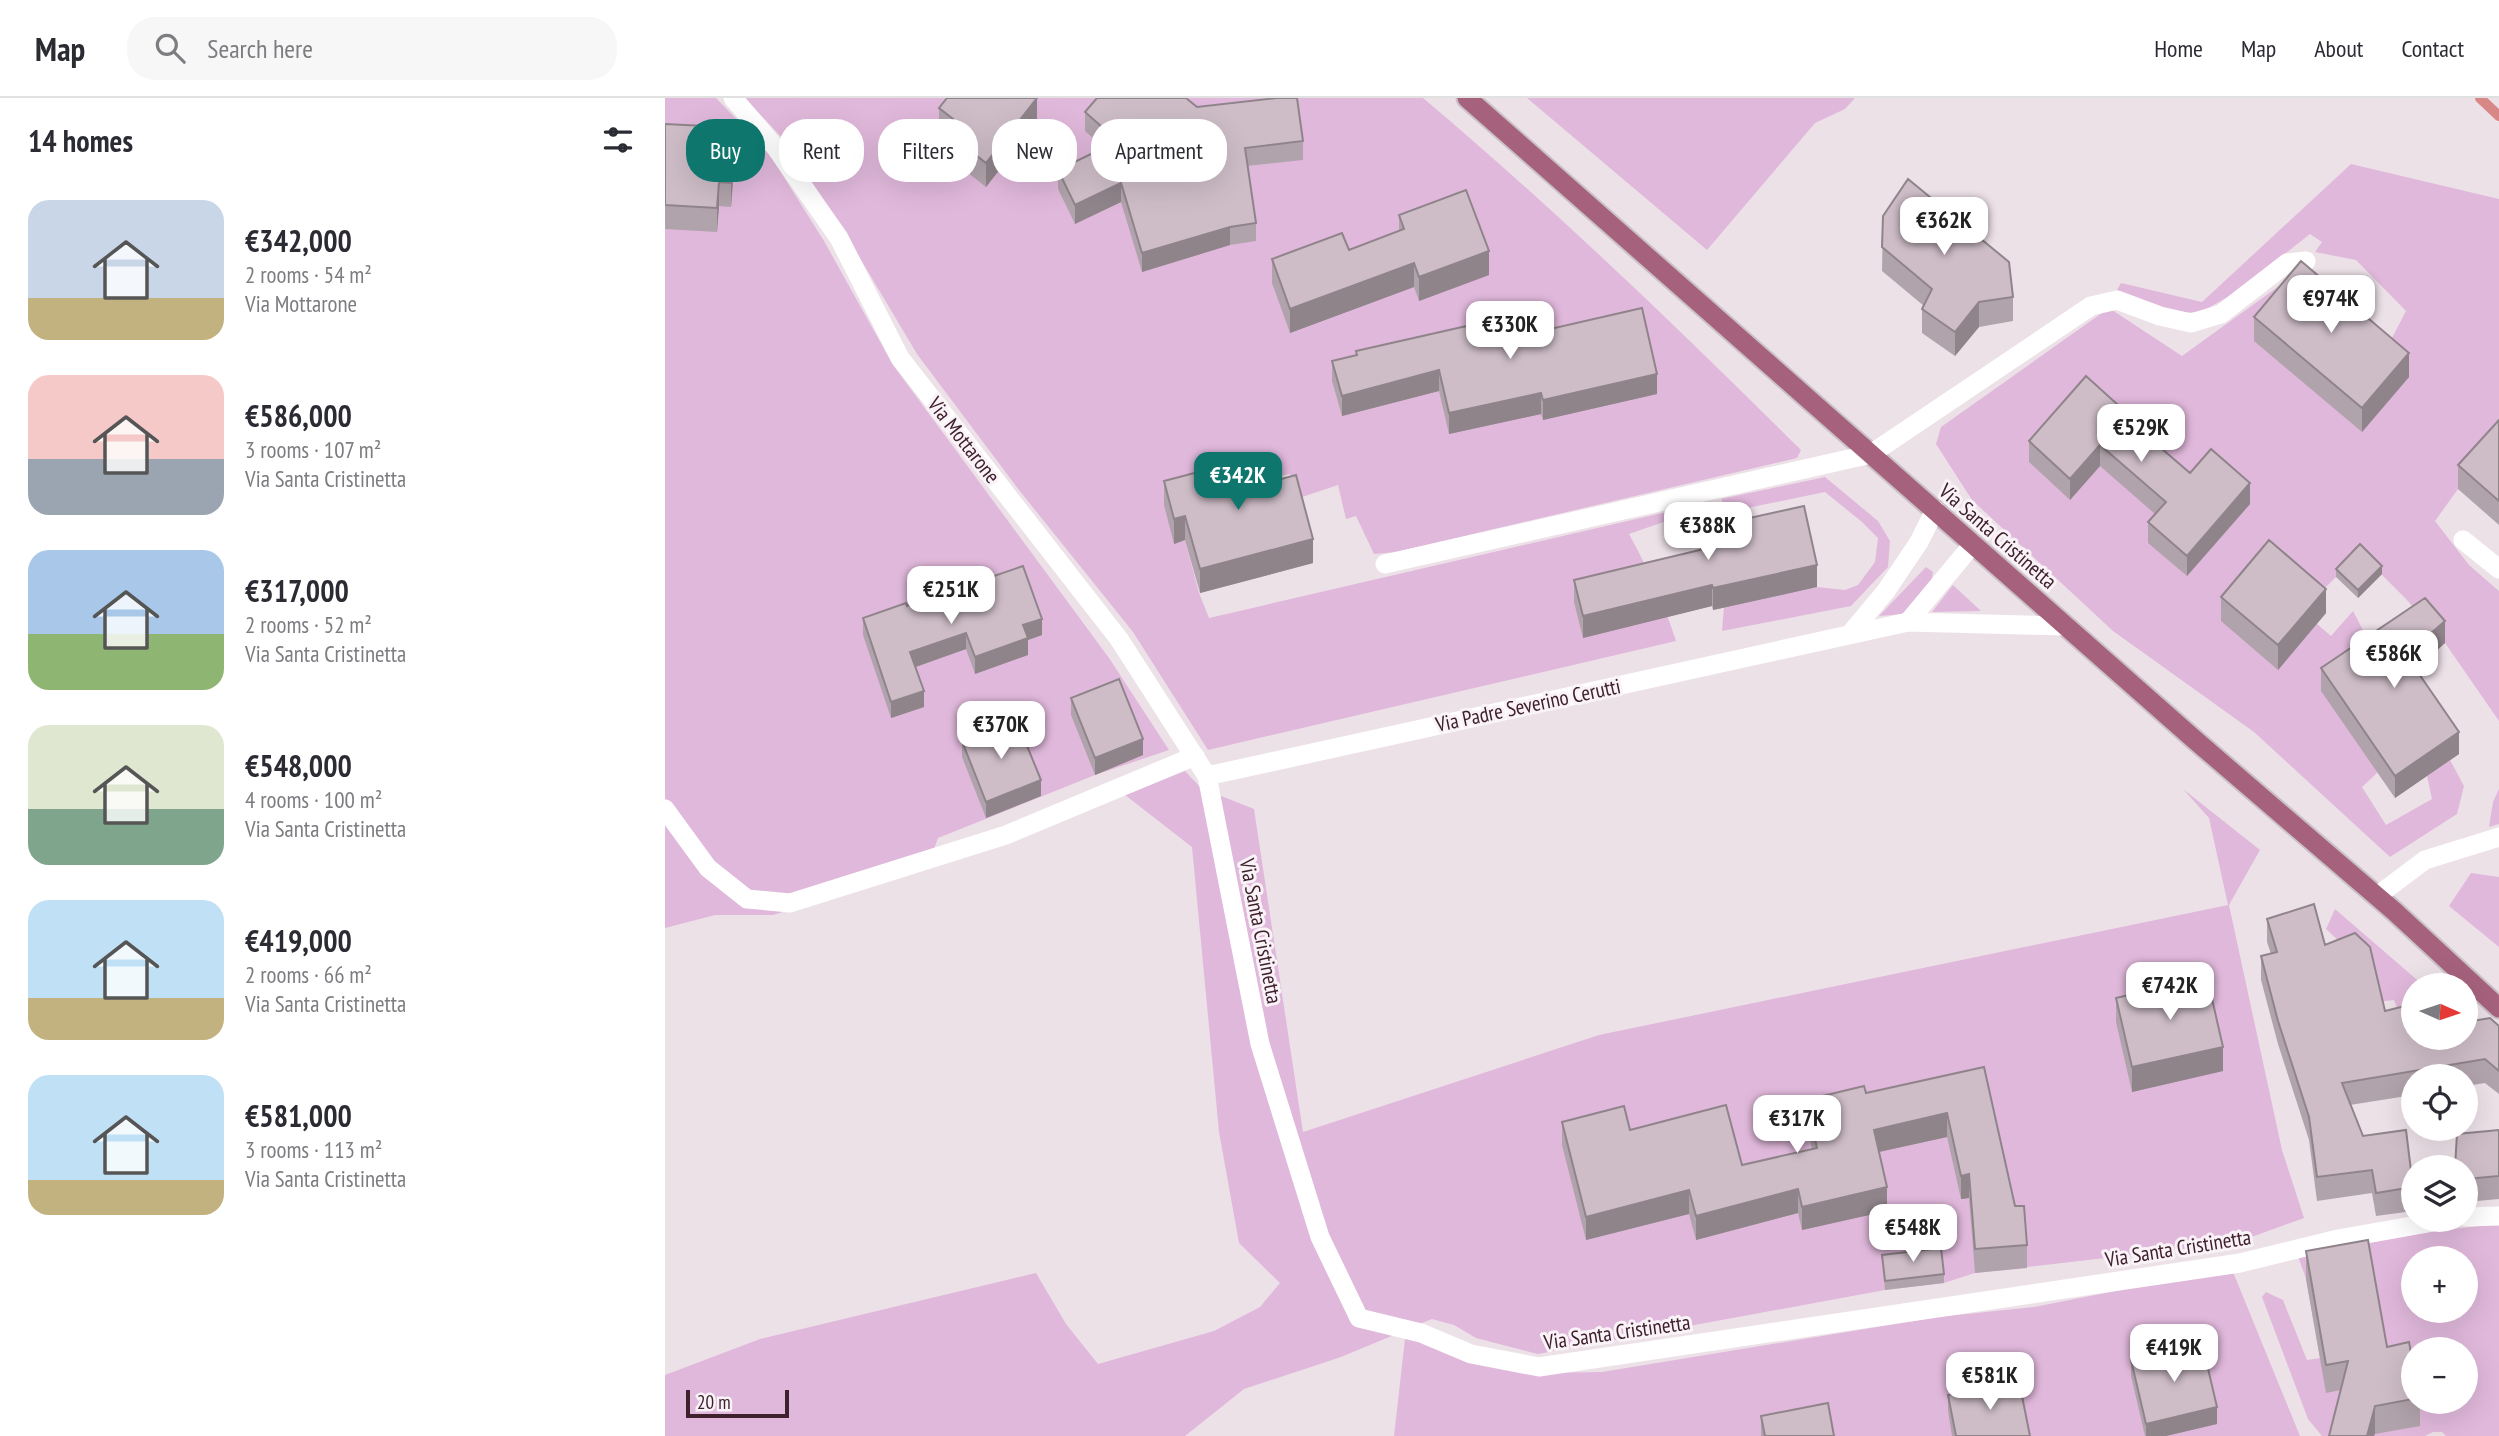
<!DOCTYPE html>
<html lang="en">
<head>
<meta charset="utf-8">
<style>
  body { margin:0; font-family:"PT Sans Narrow",sans-serif; background:#f7f7f7; color:#2b2b33; height:100vh; display:flex; flex-direction:column; font-size:26px; white-space:nowrap }
  * { box-sizing:border-box; margin:0 }
  p { font-size:23px; color:#7c7c81 }
  .icon { flex:none; width:38px; height:38px; fill:none; stroke:currentColor; stroke-width:2; stroke-linecap:round; stroke-linejoin:round }
  .map { position:relative; flex:1; overflow:hidden }
  .details { display:flex; flex-direction:column; background:#fff; width:665px }
  .details>* { flex:none }
  .hud { position:absolute; left:21px; top:21px; width:665px; height:63px; display:flex; gap:14px }
  .needle { width:46px; rotate:93deg }
  .buttons { position:absolute; left:1736px; top:875px; display:grid; gap:14px }
  .buttons a { display:grid; place-items:center; width:77px; height:77px; border-radius:50%; background:#fff; box-shadow:0 7px 28px #0002; font-size:35px }
  .scale { position:absolute; left:21px; bottom:18px; width:103px; box-sizing:border-box; padding-left:7px; border:4px solid #3f202d; border-top:0; font-size:19px; line-height:24px; white-space:nowrap; color:#3f202d; -webkit-text-stroke:5px #f9f2f7; paint-order:stroke }
  .price { position:absolute; translate:-50% -60px; padding:0 16px; border-radius:14px; background:#fff; color:#222; font-size:23px; line-height:46px; filter:drop-shadow(0 2px 4px #0008) }
  .price::after { content:''; position:absolute; left:50%; top:42px; width:21px; height:16px; margin-left:-10px; background:inherit; clip-path:polygon(0 0,100% 0,50% 100%) }
  .price.active { background:#0f766e; color:#fff }
  ul { padding:0; list-style:none }
  li { display:flex; align-items:center; gap:21px; height:175px; padding:0 28px }
  li span { display:grid; place-items:center; flex:none; width:196px; height:140px; border-radius:21px; color:#555 }
  li>.icon { margin-inline-start:auto }
  span .icon { width:84px; height:84px; fill:#fffc; stroke-width:1 }
  li b { font-size:30px }
  h2 { display:flex; justify-content:space-between; align-items:center; height:84px; padding:0 28px; font-size:30px }
  .chip { padding:0 24px; border-radius:28px; background:#fff; box-shadow:0 7px 28px #0002; font-size:24px; line-height:63px }
  .chip.active { background:#0f766e; color:#fff }
  header { display:flex; align-items:center; gap:42px; box-sizing:border-box; height:98px; padding:0 35px; background:#fff; border-bottom:2px solid #e1e1e2 }
  header strong { font-size:33px }
  nav { display:flex; gap:38px; margin-inline-start:auto; font-size:24px }
  .search { width:490px; height:63px; background:#f7f7f7; display:flex; align-items:center; gap:18px; box-sizing:border-box; padding:0 24px; border-radius:28px; color:#7c7c81; font-size:26px }
  main { display:flex; flex:1; min-height:0 }
  .map>svg:first-child { display:block }
</style>
</head>
<body>
<header>
<strong>Map</strong>
<div class="search"><svg class="icon" aria-label="search" viewBox="0 0 24 24"><circle cx="10" cy="10" r="6"/><path d="M15 15l6 6"/></svg>Search here</div>
<nav><a>Home</a><a>Map</a><a>About</a><a>Contact</a></nav>
</header>
<main>
<section class="details">
<h2>14 homes<svg class="icon" aria-label="filters" viewBox="0 0 24 24"><path d="M4 7h16M4 17h16"/><circle cx="9" cy="7" r="2"/><circle cx="15" cy="17" r="2"/></svg></h2>
<ul>
<li><span style="background:linear-gradient(#c9d6e8 70%,#c2b280 0)"><svg class="icon" aria-label="home" viewBox="0 0 24 24"><path d="M3 11l9-7 9 7M6 9v11h12V9"/></svg></span><div><b>€342,000</b><p>2 rooms · 54 m²</p><p>Via Mottarone</p></div></li>
<li><span style="background:linear-gradient(#f6c9c9 60%,#9aa5b1 0)"><svg class="icon" aria-label="home" viewBox="0 0 24 24"><path d="M3 11l9-7 9 7M6 9v11h12V9"/></svg></span><div><b>€586,000</b><p>3 rooms · 107 m²</p><p>Via Santa Cristinetta</p></div></li>
<li><span style="background:linear-gradient(#a9c7e8 60%,#8fb573 0)"><svg class="icon" aria-label="home" viewBox="0 0 24 24"><path d="M3 11l9-7 9 7M6 9v11h12V9"/></svg></span><div><b>€317,000</b><p>2 rooms · 52 m²</p><p>Via Santa Cristinetta</p></div></li>
<li><span style="background:linear-gradient(#dfe7d0 60%,#7fa58c 0)"><svg class="icon" aria-label="home" viewBox="0 0 24 24"><path d="M3 11l9-7 9 7M6 9v11h12V9"/></svg></span><div><b>€548,000</b><p>4 rooms · 100 m²</p><p>Via Santa Cristinetta</p></div></li>
<li><span style="background:linear-gradient(#bfe0f5 70%,#c2b280 0)"><svg class="icon" aria-label="home" viewBox="0 0 24 24"><path d="M3 11l9-7 9 7M6 9v11h12V9"/></svg></span><div><b>€419,000</b><p>2 rooms · 66 m²</p><p>Via Santa Cristinetta</p></div></li>
<li><span style="background:linear-gradient(#bfe0f5 75%,#c2b280 0)"><svg class="icon" aria-label="home" viewBox="0 0 24 24"><path d="M3 11l9-7 9 7M6 9v11h12V9"/></svg></span><div><b>€581,000</b><p>3 rooms · 113 m²</p><p>Via Santa Cristinetta</p></div></li>
</ul>
</section>
<div class="map">
<svg width="1834" height="1338" viewBox="0 0 1834 1338">
  <rect width="100%" height="100%" fill="#ede1e8"/>
  <path fill="#e0b8db" fill-rule="evenodd" d="M0,0H51L103,54L159,143L228,267L444,560L504,652L430,677L273,740L265,762L176,796L108,817H50L0,830Z
    M80,0H758C890,111 1014,231 1136,352L1132,360L731,454L709,456L691,418L681,421L673,387L631,401L625,376L587,384L509,445L520,442L534,495L544,520L1010,412V420L964,436C983,471 999,505 1011,543L543,652L468,534L354,392L252,256L180,135L121,44Z
    M862,0H1190L1180,11L1150,25L1042,152Z
    M1686,66L1834,101V346L1793,391L1770,423L1804,467L1834,493V623L1780,545L1741,501L1695,455L1647,503L1652,526L1666,538L1688,513L1710,555L1712,675L1697,689L1721,727L1767,701L1762,678L1785,662L1799,688L1792,716L1725,759L1589,634L1448,533L1307,402L1271,346L1276,329L1444,210L1517,258L1625,180L1718,257L1741,213L1691,162L1650,154L1657,144L1645,136L1570,195L1536,214L1511,215L1452,192L1456,185L1537,204Z
    M1160,379L1213,423L1225,443L1223,469L1186,508L1057,533L1059,509L1152,489L1180,492L1193,487L1210,464L1213,440L1197,424L1160,394L1063,414L1056,401Z
    M1261,469L1268,474L1266,485L1238,516L1214,518Z
    M1288,487L1316,513L1267,514Z
    M520,673L536,690L589,711L638,1034L934,937L1563,807L1544,720L1518,691L1595,752L1564,807L1617,1052L1639,1120L1570,1145L1310,1175L1279,1185L1220,1192L873,1256L811,1240L789,1227L767,1221L742,1231L874,1275L937,1274L1273,1219L1369,1209L1512,1181L1568,1174L1635,1338H729L741,1232L676,1259L579,1291L520,1338H0V1277L95,1241L371,1175L401,1226L433,1266L549,1233L595,1209L615,1185L574,1145L554,1034L527,749L460,697Z
    M1834,691V726L1824,729L1828,704Z
    M1806,775L1834,779V849L1784,808Z
    M1670,811L1758,887H1748V929L1741,931L1729,902L1713,904L1705,872L1661,831Z
    M1834,1126V1338H1781L1777,1334H1768L1760,1338H1657L1643,1321L1597,1199L1601,1194L1618,1202L1642,1262L1655,1260L1641,1181L1633,1158L1769,1133ZM1748,1160H1801V1213H1748ZM1748,1251H1801V1304H1748Z"/>
  <g fill="none" stroke-linecap="round" stroke-linejoin="round">
    <path stroke="#d78785" stroke-width="10" d="M1815,0L1834,18"/>
    <defs>
      <path id="primary" d="M802,0L1530,642L1729,813L1834,910"/>
    </defs>
    <use href="#primary" stroke="#c9c1c4" stroke-width="23"/>
    <path stroke="#fff" stroke-width="19" d="M1798,442L1834,471
      M720,466L1206,356L1426,208L1452,202L1495,218L1526,225L1556,216L1622,165L1641,163
      M0,711L43,770L82,801L125,805L341,737L530,658
      M1712,798L1760,762L1834,739"/>
    <path stroke="#fff" stroke-width="19" d="M68,0L111,50L174,140L235,260L454,541L542,678L595,946L655,1139L694,1220L756,1235L806,1256L874,1269L1575,1165L1673,1141L1780,1122
      M1243,524L1308,446
      M1185,536L1221,493L1254,444L1270,412
      M542,678L1243,524L1401,528
      M1801,1119L1834,1118"/>
    <use href="#primary" stroke="#a6627d" stroke-width="19"/>
  </g>
  <path fill="#b1a3ab" d="M532,9L638,43V62L582,68L591,125V143L565,147L477,174L456,104L410,126L393,91V72L439,50L420,33V14Z
    M274,10L372,24L321,89L279,56V38L274,34Z
    M0,26L60,44L69,69L66,109L54,108L52,134L0,131Z
    M734,117L824,177L754,203L749,189L625,235L607,185V161L684,152L734,133Z
    M1218,118L1348,199V223L1314,229L1290,258L1257,235V211L1259,208L1217,173Z
    M1589,219L1744,279L1697,334L1589,243Z
    M820,246L992,296L878,322L876,316L784,336L774,293L677,318L667,283V263L691,257V253Z
    M1463,321L1525,375L1585,406L1522,478L1483,445V424L1490,416L1435,368L1405,402L1364,364V343Z
    M1834,322V427L1793,391V367Z
    M499,383L594,387L648,465L535,495L520,442L509,446L499,407Z
    M1035,431L1152,489L1048,512L1047,508L918,540L909,504V482L1035,452Z
    M1671,471L1717,476L1693,500L1671,479Z
    M1556,499L1661,515L1613,572L1556,523Z
    M242,508L377,537L363,542V557L310,576L301,551L250,569L259,609L226,620L198,537V520Z
    M1780,545L1751,571L1794,656L1730,700L1656,593V570Z
    M406,600L478,657L430,677L406,617Z
    M297,643L376,698L321,720L297,659Z
    M1602,821L1660,847L1720,913L1748,940L1834,928V996L1820,985L1801,988V978H1748V997L1685,1007L1698,1038L1748,1082V1113L1711,1118L1707,1095L1652,1103L1644,1042L1613,946L1596,882V858L1606,856L1602,844Z
    M1451,900L1558,973L1467,994L1451,924Z
    M1319,969L1350,1108L1362,1147V1170L1310,1175L1304,1100L1296,1101L1282,1039L1214,1054L1222,1113L1137,1132L1133,1115L1031,1142L1024,1116L921,1142L897,1047V1024L965,1032L1077,1067L1147,1051L1141,1025V1002L1201,995Z
    M1834,1032V1101L1801,1104V1069Z
    M1641,1153L1722,1249L1748,1266V1304H1755V1328L1710,1336L1676,1292L1661,1295L1641,1181Z
    M1217,1157L1279,1176V1185L1220,1192Z
    M1466,1262L1552,1326L1501,1338H1480L1466,1278Z
    M1283,1297L1365,1338H1287L1283,1313Z
    M1096,1318L1169,1338H1096Z"/>
  <path fill="#90848b" d="M372,0V24L321,89V65Z
    M69,45V69L66,109V85Z
    M54,84V108L52,134V110Z
    M456,85V104L410,126V107Z
    M565,129V147L477,174V155Z
    M824,153V177L754,203V179Z
    M749,165V189L625,235V211Z
    M1314,204V229L1290,258V234Z
    M1744,255V279L1697,334V310Z
    M774,272V293L677,318V298Z
    M992,276V296L878,322V302Z
    M876,295V316L784,336V315Z
    M1435,347V368L1405,402V381Z
    M1585,385V406L1522,478V458Z
    M520,418V442L509,446V421Z
    M648,441V465L535,495V471Z
    M1152,467V489L1048,512V490Z
    M1717,468V476L1693,500V492Z
    M1047,487V508L918,540V518Z
    M1661,491V515L1613,572V547Z
    M377,521V537L363,542V557L310,576V559L358,527Z
    M1780,523V545L1741,580V557Z
    M301,535V551L245,571V554Z
    M259,593V609L226,620V604Z
    M1794,634V656L1730,700V678Z
    M478,641V657L430,677V660Z
    M376,682V698L321,720V704Z
    M1558,949V973L1467,994V969Z
    M1282,1015V1039L1209,1055V1032Z
    M1304,1076V1100L1296,1101V1078Z
    M1222,1089V1113L1137,1132V1109Z
    M1133,1091V1115L1031,1142V1118Z
    M1024,1092V1116L921,1142V1119Z
    M1710,1308V1336L1709,1338H1702Z
    M1552,1309V1326L1501,1338H1481V1326Z"/>
  <path fill="#cebdc7" stroke="#90848b" stroke-width="2" d="M282,0H372L321,65L279,32L288,21L274,10Z
    M432,0H521L532,9L612,0H632L638,43L580,50L591,125L565,129L477,155L456,85L410,107L393,72L453,43L420,14Z
    M0,26L60,29L59,44L69,45L66,85L54,84L52,110L0,107Z
    M1243,81L1344,164L1348,199L1314,204L1290,234L1257,211L1267,191L1217,149L1218,118Z
    M801,92L824,153L754,179L749,165L625,211L607,161L677,135L684,152L739,131L734,117Z
    M1636,163L1744,255L1697,310L1589,219Z
    M977,210L992,276L878,302L876,295L784,315L774,272L677,298L667,263L692,257L691,253L815,225L820,246Z
    M1421,278L1463,316L1460,319L1525,375L1546,351L1585,385L1522,458L1483,424L1501,404L1435,347L1405,381L1364,343Z
    M1834,322V403L1793,367Z
    M587,360L594,387L631,377L648,441L535,471L520,418L509,421L499,383Z
    M1139,408L1152,467L1048,490L1047,487L918,518L909,482L1039,451L1035,431Z
    M1604,442L1661,491L1613,547L1556,499Z
    M1695,446L1717,468L1693,492L1671,471Z
    M358,468L377,521L358,527L363,540L310,559L301,535L245,554L259,593L226,604L198,520L241,505L242,508Z
    M1760,500L1780,523L1741,557L1794,634L1730,678L1656,570Z
    M454,581L478,641L430,660L406,600Z
    M351,621L376,682L321,704L297,643Z
    M1649,806L1660,847L1690,835L1705,849L1720,913L1748,906V940H1801V924L1825,920L1834,928V973L1820,961L1677,985L1698,1038L1741,1032L1748,1089L1711,1095L1707,1072L1652,1079L1644,1019L1613,923L1596,858L1612,854L1602,821Z
    M1542,879L1558,949L1467,969L1451,900Z
    M1319,969L1350,1108H1359L1362,1147L1310,1151L1304,1076L1296,1078L1282,1015L1209,1032L1222,1089L1137,1109L1133,1091L1031,1118L1024,1092L921,1119L897,1024L959,1008L965,1032L1061,1007L1077,1067L1152,1050L1141,1002L1199,988L1201,995Z
    M1834,1032V1078L1801,1081V1069H1790L1792,1036Z
    M1703,1142L1722,1249L1744,1244L1748,1266V1301L1710,1308L1702,1338H1664L1683,1263L1661,1267L1641,1153Z
    M1276,1150L1279,1176L1220,1183L1217,1157Z
    M1537,1245L1552,1309L1481,1326L1466,1262Z
    M1354,1283L1365,1338H1291L1283,1297Z
    M1163,1305L1169,1338H1100L1096,1318Z"/>
  <g text-anchor="middle" dominant-baseline="central" stroke-width="6" stroke-linejoin="round" paint-order="stroke">
    <g font-size="21" fill="#3f202d" stroke="#f9f2f7">
      <text transform="translate(299 342) rotate(52)">Via Mottarone</text>
      <text transform="translate(1333 438) rotate(41)">Via Santa Cristinetta</text>
      <text transform="translate(863 607) rotate(-12)">Via Padre Severino Cerutti</text>
      <text transform="translate(596 833) rotate(79)">Via Santa Cristinetta</text>
      <text transform="translate(1513 1150) rotate(-9)">Via Santa Cristinetta</text>
      <text transform="translate(952 1234) rotate(-8)">Via Santa Cristinetta</text>
    </g>
  </g>
</svg>
<div class="buttons">
<a><svg class="needle" viewBox="-14 -14 28 28"><path d="M0-13l5 13h-10z" fill="#e53935"/><path d="M0 13l5-13h-10z" fill="#7c7c81"/></svg></a>
<a><svg class="icon" aria-label="locate" viewBox="0 0 24 24"><circle cx="12" cy="12" r="6"/><path d="M12 2v4M12 18v4M2 12h4M18 12h4"/></svg></a>
<a><svg class="icon" aria-label="layers" viewBox="0 0 24 24"><path d="M12 4l9 5-9 5-9-5zM3 14l9 5 9-5"/></svg></a>
<a>+</a>
<a>−</a>
</div>
<div class="scale">20 m</div>
<b class="price" style="left:1279px;top:159px">€362K</b>
<b class="price" style="left:1666px;top:237px">€974K</b>
<b class="price" style="left:845px;top:263px">€330K</b>
<b class="price" style="left:1476px;top:366px">€529K</b>
<b class="price active" style="left:573px;top:414px">€342K</b>
<b class="price" style="left:1043px;top:464px">€388K</b>
<b class="price" style="left:286px;top:528px">€251K</b>
<b class="price" style="left:1729px;top:592px">€586K</b>
<b class="price" style="left:336px;top:663px">€370K</b>
<b class="price" style="left:1505px;top:924px">€742K</b>
<b class="price" style="left:1132px;top:1057px">€317K</b>
<b class="price" style="left:1248px;top:1166px">€548K</b>
<b class="price" style="left:1509px;top:1286px">€419K</b>
<b class="price" style="left:1325px;top:1314px">€581K</b>
<div class="hud">
<a class="chip active">Buy</a>
<a class="chip">Rent</a>
<a class="chip">Filters</a>
<a class="chip">New</a>
<a class="chip">Apartment</a>
</div>
</div>
</main>
</body>
</html>
